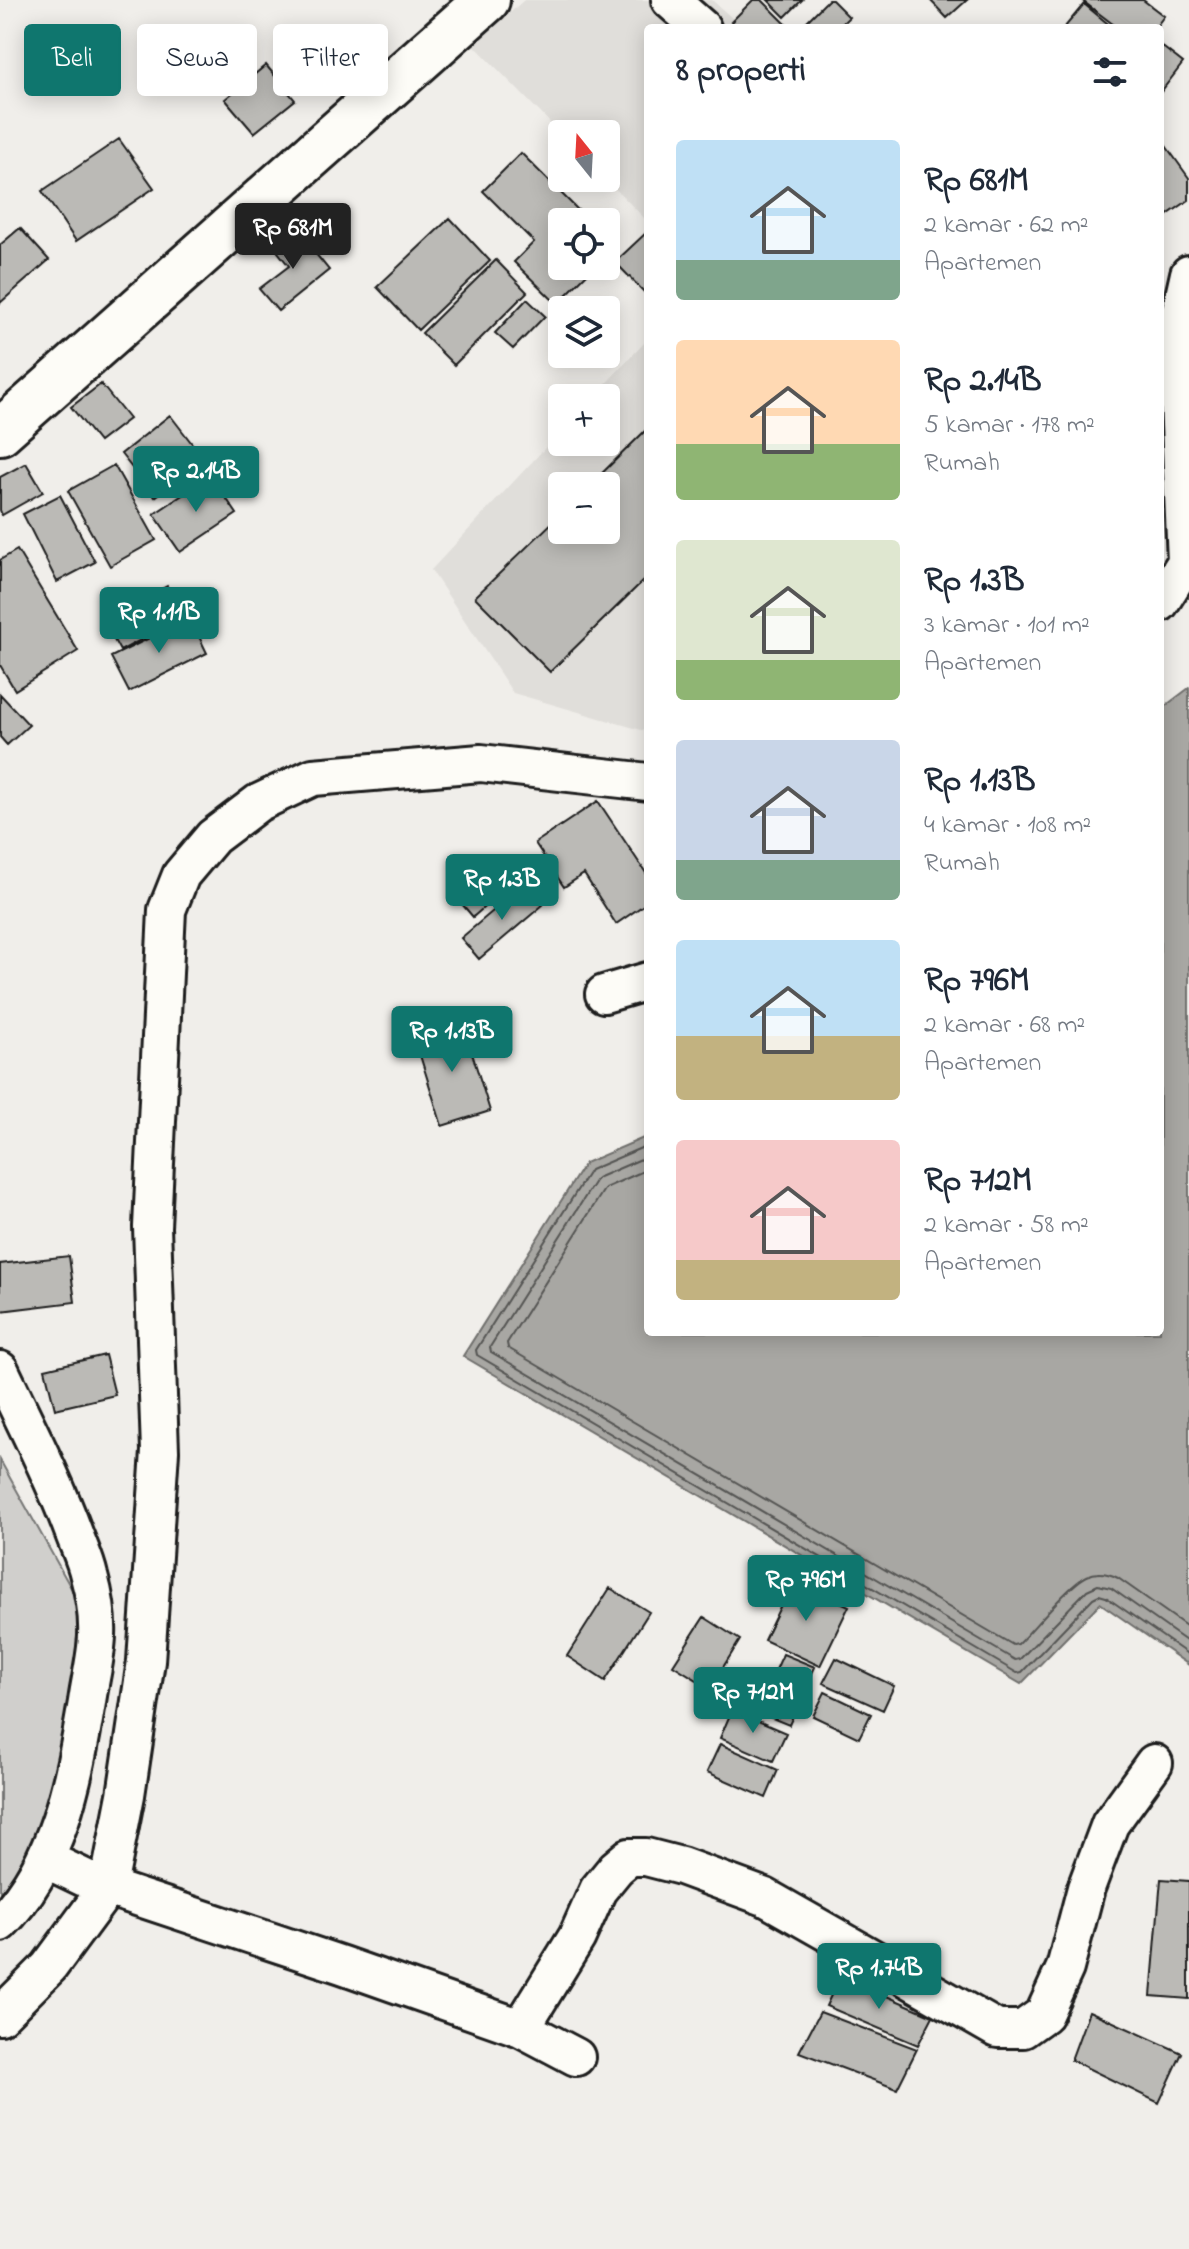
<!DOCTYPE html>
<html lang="id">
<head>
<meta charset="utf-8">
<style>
  body { margin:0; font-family:"Indie Flower",sans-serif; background:#f2f2f3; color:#1f2937; height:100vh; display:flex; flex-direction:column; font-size:30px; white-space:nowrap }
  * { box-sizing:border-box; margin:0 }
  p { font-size:26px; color:#747a83 }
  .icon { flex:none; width:44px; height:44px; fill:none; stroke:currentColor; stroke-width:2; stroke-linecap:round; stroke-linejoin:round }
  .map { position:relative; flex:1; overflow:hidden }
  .side { position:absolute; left:644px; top:24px; width:520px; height:1312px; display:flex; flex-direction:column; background:#fff; border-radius:8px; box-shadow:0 4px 20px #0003 }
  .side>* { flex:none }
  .hud { position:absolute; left:24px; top:24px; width:500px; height:72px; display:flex; gap:16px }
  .needle { width:52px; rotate:342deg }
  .tools { position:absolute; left:548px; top:120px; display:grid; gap:16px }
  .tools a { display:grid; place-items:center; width:72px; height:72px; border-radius:8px; background:#fff; box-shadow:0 4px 20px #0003; font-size:40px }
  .price { position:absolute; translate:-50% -68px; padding:0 18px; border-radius:8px; background:#0f766e; color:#fff; font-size:26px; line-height:52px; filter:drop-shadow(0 2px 4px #0008) }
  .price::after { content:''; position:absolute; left:50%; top:48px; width:24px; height:18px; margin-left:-12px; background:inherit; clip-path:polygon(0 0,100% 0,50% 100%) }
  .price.current { background:#222; color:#fff }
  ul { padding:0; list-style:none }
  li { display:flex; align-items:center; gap:24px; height:200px; padding:0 32px }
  li span { display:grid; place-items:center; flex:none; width:224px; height:160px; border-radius:8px; color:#555 }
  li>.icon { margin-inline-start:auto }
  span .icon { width:96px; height:96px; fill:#fffc; stroke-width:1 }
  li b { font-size:34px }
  h2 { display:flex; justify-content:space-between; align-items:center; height:96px; padding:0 32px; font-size:34px }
  .pill { padding:0 28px; border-radius:8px; background:#fff; box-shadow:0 4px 20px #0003; font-size:28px; line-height:72px }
  .pill.current { background:#0f766e; color:#fff }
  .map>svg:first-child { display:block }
</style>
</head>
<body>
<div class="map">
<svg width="1189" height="2249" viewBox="0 0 1189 2249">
  <rect width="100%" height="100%" fill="#f0eeea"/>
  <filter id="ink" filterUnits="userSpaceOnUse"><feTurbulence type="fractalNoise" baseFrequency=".0125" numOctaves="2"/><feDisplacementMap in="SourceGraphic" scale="16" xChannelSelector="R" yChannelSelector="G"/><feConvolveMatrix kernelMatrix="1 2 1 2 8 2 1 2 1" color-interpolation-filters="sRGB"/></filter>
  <g filter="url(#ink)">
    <path fill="#e0deda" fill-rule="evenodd" d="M524,0H712L743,28H648V222L605,178L606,134L562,135L474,45Z
      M648,339V732L513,693L431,570L562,430V442H606V398H592ZM562,486H606V530H562Z"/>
    <path fill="#d0cfcc" stroke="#767674" stroke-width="2" d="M0,1460L80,1604L56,1869L0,1921Z"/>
    <path fill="#a8a7a3" stroke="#706f6d" stroke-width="2" d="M1189,688V1665L1100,1603L1021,1684L463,1356L585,1163L648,1136V1332H1160V710Z"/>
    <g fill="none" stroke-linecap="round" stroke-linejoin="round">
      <path stroke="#545452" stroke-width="2" d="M648,1145L590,1170L476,1350L477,1355L1017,1673L1022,1672L1093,1598L1099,1595L1106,1597L1189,1655
        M648,1156L597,1178L490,1347L491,1352L1015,1660L1020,1659L1087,1590L1098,1585L1111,1588L1189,1643
        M648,1169L605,1188L507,1343L508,1348L1013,1645L1018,1644C1033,1629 1070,1584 1087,1576C1097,1571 1108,1573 1118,1578L1189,1628"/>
    </g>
    <path fill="#bbbab6" stroke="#1c1c1c" stroke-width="2" d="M753,0H762L788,26L787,28H738L731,22Z
      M768,0H802L785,17Z
      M828,0H832L849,17L838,28H800Z
      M930,0H967L947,18Z
      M1085,0H1143L1164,16L1155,28H1118L1084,2Z
      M1084,4L1113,28H1064Z
      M1160,45L1183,63L1160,93Z
      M266,65L295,100L254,133L225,99Z
      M119,139L154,188L76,241L42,191Z
      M1166,146L1189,178V200L1160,220V150Z
      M521,153L590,222H562V266H595L557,304L514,262L534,242L483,191Z
      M450,218L490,261L418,330L377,287Z
      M20,228L49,260L0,303V245Z
      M290,229L307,251L311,248L329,270L278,311L259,289L289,266L271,243Z
      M648,231V296L615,262Z
      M496,260L527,292L454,365L422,333Z
      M527,299L545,316L513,349L495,333Z
      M101,384L129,419L99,442L71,407Z
      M170,415L204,459L155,497L121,454Z
      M648,428V576L550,672L475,597L562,513V530H606V486H589Z
      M26,463L43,492L2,515L0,510V477Z
      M114,465L156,540L110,566L68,491Z
      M211,476L237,514L180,552L154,514Z
      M60,495L95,562L57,582L23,514Z
      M17,550L78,651L15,690L0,665V560Z
      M167,586L184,617L120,651L103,620Z
      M190,618L207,653L129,692L111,657Z
      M0,694L29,725L7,745L0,737Z
      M598,801L648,876V902L616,924L584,874L564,887L535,843Z
      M489,869L506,888L473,917L456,897Z
      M525,884L543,905L479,959L461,938Z
      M462,1021L490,1111L442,1126L414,1036Z
      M69,1256L75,1302L0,1311V1264Z
      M105,1355L115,1395L55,1409L45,1369Z
      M793,1580L849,1606L820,1666L764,1640Z
      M610,1588L649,1612L605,1681L567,1656Z
      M704,1617L740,1640L710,1688L673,1665Z
      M783,1654L815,1667L789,1725L757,1712Z
      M836,1658L894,1686L883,1710L823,1683Z
      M825,1692L871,1714L859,1738L813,1716Z
      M732,1710L786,1733L773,1761L720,1738Z
      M720,1744L778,1770L766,1798L707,1772Z
      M1161,1879L1189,1881V1999L1151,1996Z
      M840,1976L933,2016L918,2045L826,2006Z
      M1089,2011L1182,2053L1159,2103L1071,2060Z
      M820,2012L917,2049L897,2089L799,2052Z"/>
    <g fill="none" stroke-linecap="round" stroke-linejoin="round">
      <defs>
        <path id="minor" d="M670,0L702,28
          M1160,603L1186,562L1176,332L1189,274
          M604,994L648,981
          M0,1370C26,1425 54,1479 75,1536C80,1549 86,1562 89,1576C94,1594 98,1616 97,1636C96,1658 90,1680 87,1702C74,1780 58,1865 0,1923
          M45,1859L95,1883L342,1965L521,2028L576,2057
          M0,2016L49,1967L108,1887L126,1795L146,1661L160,1451L152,1227L167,910L181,875L213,837L258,803L313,777L481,763L648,782
          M521,2028L577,1937L598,1890L616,1868L629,1857H646L681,1866L765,1897L997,2029H1023L1044,2014L1065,1968L1086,1888L1110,1824L1154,1763"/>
        <path id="tertiary" d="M0,432L487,0"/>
      </defs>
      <use href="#minor" stroke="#1c1c1c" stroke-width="42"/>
      <use href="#tertiary" stroke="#1c1c1c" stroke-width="50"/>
      <use href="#minor" stroke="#fdfcf7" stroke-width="36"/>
      <use href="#tertiary" stroke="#fdfcf7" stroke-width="44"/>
    </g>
  </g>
</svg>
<div class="tools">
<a><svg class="needle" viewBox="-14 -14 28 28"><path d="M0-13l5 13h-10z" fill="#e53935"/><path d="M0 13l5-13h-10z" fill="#747a83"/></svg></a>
<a><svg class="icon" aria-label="locate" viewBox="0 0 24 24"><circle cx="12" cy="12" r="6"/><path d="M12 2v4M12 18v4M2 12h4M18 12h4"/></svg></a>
<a><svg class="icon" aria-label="layers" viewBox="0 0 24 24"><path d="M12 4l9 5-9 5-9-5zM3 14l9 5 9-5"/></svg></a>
<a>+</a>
<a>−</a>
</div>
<b class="price current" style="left:293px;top:271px">Rp 681M</b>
<b class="price" style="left:196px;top:514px">Rp 2.14B</b>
<b class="price" style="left:159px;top:655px">Rp 1.11B</b>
<b class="price" style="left:502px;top:922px">Rp 1.3B</b>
<b class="price" style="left:452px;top:1074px">Rp 1.13B</b>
<b class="price" style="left:806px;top:1623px">Rp 796M</b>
<b class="price" style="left:753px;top:1735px">Rp 712M</b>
<b class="price" style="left:879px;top:2011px">Rp 1.74B</b>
<div class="hud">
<a class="pill current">Beli</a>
<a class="pill">Sewa</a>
<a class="pill">Filter</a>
</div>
<section class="side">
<h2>8 properti<svg class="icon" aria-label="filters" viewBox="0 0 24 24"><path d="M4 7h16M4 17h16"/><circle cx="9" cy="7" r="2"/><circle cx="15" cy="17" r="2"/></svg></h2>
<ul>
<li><span style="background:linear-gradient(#bfe0f5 75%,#7fa58c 0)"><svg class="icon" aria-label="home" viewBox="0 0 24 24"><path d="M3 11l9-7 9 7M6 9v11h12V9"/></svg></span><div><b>Rp 681M</b><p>2 kamar · 62 m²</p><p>Apartemen</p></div></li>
<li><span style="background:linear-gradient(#ffd9b3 65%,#8fb573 0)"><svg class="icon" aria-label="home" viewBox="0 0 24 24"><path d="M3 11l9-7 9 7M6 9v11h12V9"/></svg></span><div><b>Rp 2.14B</b><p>5 kamar · 178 m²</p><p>Rumah</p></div></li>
<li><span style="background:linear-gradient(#dfe7d0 75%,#8fb573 0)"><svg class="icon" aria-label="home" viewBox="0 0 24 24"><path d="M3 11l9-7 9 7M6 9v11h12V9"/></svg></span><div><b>Rp 1.3B</b><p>3 kamar · 101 m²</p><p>Apartemen</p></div></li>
<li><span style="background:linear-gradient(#c9d6e8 75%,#7fa58c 0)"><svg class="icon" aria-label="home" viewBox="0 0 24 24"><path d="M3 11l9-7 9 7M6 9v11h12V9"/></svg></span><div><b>Rp 1.13B</b><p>4 kamar · 108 m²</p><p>Rumah</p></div></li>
<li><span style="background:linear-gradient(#bfe0f5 60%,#c2b280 0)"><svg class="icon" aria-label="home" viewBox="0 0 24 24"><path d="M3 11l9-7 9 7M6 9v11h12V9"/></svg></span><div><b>Rp 796M</b><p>2 kamar · 68 m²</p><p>Apartemen</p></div></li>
<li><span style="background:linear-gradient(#f6c9c9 75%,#c2b280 0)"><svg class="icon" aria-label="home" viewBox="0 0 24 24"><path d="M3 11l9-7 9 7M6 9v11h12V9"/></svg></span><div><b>Rp 712M</b><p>2 kamar · 58 m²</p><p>Apartemen</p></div></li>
</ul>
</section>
</div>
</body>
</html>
